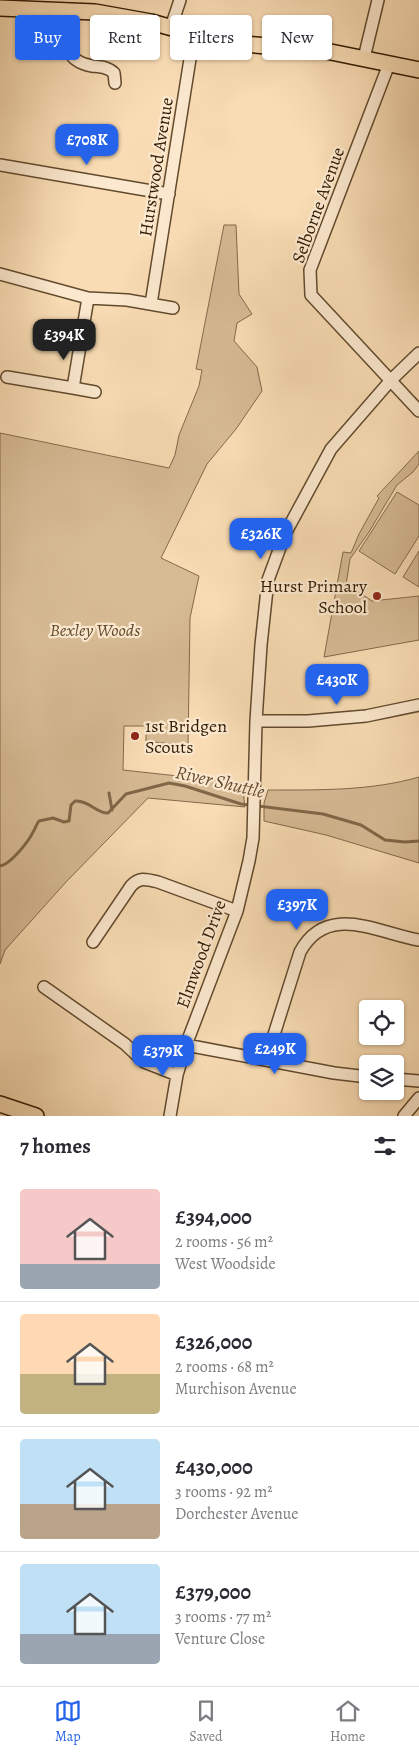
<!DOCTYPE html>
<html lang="en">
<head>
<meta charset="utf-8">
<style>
  body { margin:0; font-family:Alegreya,serif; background:#f7f7f7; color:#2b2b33; height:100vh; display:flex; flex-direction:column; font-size:19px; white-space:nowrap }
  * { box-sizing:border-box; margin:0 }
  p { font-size:16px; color:#7c7c81 }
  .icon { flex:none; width:28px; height:28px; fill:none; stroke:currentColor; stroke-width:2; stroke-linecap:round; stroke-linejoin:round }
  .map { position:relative; height:1116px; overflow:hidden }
  .drawer { display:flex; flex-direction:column; background:#fff; flex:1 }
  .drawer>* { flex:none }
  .hud { position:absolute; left:15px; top:15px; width:390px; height:45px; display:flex; gap:10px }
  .fabs { position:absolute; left:359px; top:1000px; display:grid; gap:10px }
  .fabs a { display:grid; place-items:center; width:45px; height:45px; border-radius:5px; background:#fff; box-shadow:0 1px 4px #0004; font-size:25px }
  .price { position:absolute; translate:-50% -42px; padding:0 11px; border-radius:10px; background:#2563eb; color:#fff; font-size:16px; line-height:32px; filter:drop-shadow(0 1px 2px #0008) }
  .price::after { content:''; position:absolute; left:50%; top:30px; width:15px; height:11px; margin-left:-8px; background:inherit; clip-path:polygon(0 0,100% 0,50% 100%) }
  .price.current { background:#222; color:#fff }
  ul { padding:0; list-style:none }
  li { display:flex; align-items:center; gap:15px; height:125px; padding:0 20px }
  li+li { border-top:1px solid #e1e1e2 }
  li span { display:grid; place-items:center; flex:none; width:140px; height:100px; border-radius:5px; color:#555 }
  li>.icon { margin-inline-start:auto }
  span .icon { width:60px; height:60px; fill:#fffc; stroke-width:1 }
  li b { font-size:21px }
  h2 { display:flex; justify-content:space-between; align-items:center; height:60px; padding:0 20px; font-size:21px }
  .pill { padding:0 18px; border-radius:5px; background:#fff; box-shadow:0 1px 4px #0004; font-size:18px; line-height:45px }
  .pill.current { background:#2563eb; color:#fff }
  .dock { display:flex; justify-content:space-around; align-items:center; height:70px; border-top:1px solid #e1e1e2; background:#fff; font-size:14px; color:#7c7c81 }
  .dock a { display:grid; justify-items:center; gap:2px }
  .dock .current { color:#2563eb }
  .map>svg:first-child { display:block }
</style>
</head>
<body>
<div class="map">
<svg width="419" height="1116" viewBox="0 0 419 1116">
  <rect width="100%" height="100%" fill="#f9dcb4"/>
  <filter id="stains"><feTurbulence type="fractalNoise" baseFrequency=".004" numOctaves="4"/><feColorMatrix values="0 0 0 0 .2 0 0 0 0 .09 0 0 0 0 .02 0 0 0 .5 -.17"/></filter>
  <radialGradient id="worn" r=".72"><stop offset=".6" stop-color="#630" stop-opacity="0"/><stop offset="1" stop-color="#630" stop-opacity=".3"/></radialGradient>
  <path fill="#d7bb95" stroke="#846a4a" d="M224,225H236L239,294L252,314L237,323L234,341L257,367L262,391L236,429L207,464L161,558L199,576L190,618L188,746L146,741V726H124L123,770L242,783L245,807L148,798L66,882L5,950L0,964V433L169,468L175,455L179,435L199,386L202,370L196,369Z
    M419,451V464L413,472L397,485L369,532L350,559L345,591H357L372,601L419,596V640L324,657L343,552L351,553L359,534L379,498L377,496Z
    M397,492L419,505V536L395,574L359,551Z
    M419,551V587L403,577Z
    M419,777V863L326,835L264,821V803L268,790C318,790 371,791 419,777Z"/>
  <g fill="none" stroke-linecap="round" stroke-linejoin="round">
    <path stroke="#806747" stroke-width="3" d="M109,793L112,810
      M0,866C10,865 29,841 33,832C36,828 36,824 39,821L53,818L64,822L69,821L71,805L75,801C89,800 97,814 108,813L126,794L169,783L185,786L241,804L323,814L361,825L385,840L405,842L419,841"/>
    <defs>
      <path id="minor" d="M69,10C67,36 59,60 92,66C101,67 108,67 114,73L115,83
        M171,27L180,0
        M364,58L378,0
        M389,64L310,270L311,295L419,411
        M0,165L169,194
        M0,274L88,298L127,300L173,308
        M151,304L194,34
        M7,377L73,388L88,298
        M73,388L95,392
        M256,721H308L366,716L419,705
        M93,942L131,886C139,877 146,879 158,882L237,911
        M44,987L125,1044L144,1062L177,1075
        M186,1045L334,1073L368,1077
        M266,1060L300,952C327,902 378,933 419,940
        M395,1079L419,1081
        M170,1116L177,1075L186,1045L237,911L249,861L253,838L256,721L261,645L268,580L285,534L331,449L391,380L419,353
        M404,1116L419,1098"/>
      <path id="major" d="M0,8L95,12L151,22L194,34L244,44L326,51L419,70
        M0,1104L36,1116"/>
    </defs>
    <use href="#minor" stroke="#624a2d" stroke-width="14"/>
    <use href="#major" stroke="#301a00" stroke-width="18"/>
    <use href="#minor" stroke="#fbe8ce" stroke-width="11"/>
    <use href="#major" stroke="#f9dcb4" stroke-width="15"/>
  </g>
  <g fill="#8f2418" stroke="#fbe8ce" stroke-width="2">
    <circle cx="377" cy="596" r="5"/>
    <circle cx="135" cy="736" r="5"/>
  </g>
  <g text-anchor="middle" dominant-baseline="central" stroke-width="4.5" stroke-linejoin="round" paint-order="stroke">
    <g font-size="18" fill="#301a00" stroke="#fbe8ce">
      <text transform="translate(156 167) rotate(-81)">Hurstwood Avenue</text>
      <text transform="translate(318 205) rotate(-70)">Selborne Avenue</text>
      <text transform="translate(201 954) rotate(-70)">Elmwood Drive</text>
    </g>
    <g font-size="18" fill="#301a00" stroke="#fbe8ce" text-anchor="end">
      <text x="367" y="586">Hurst Primary<tspan x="367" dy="21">School</tspan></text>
      <text x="145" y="726" text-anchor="start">1st Bridgen<tspan x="145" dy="21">Scouts</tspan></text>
    </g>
    <g font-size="18" font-style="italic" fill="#624a2d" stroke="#fbe8ce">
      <text x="95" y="630">Bexley Woods</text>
    </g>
    <g font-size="19" font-style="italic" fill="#654d30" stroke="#fbe8ce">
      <text transform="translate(220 782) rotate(13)">River Shuttle</text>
    </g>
  </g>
  <rect width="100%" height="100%" filter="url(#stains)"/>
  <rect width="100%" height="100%" fill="url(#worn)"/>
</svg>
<div class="fabs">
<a><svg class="icon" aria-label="locate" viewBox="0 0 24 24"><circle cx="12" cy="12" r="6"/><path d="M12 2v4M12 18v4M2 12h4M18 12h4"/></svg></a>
<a><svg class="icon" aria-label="layers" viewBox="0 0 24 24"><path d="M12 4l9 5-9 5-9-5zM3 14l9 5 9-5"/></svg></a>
</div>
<b class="price" style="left:87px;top:166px">£708K</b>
<b class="price current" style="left:64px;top:361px">£394K</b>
<b class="price" style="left:261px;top:560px">£326K</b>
<b class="price" style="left:337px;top:706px">£430K</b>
<b class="price" style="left:297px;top:931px">£397K</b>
<b class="price" style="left:275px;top:1075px">£249K</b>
<b class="price" style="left:163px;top:1077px">£379K</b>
<div class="hud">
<a class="pill current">Buy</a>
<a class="pill">Rent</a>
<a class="pill">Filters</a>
<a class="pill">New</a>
</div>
</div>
<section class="drawer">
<h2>7 homes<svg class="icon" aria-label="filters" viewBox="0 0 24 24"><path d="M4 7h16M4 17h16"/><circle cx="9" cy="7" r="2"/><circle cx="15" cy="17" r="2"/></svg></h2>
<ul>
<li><span style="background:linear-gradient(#f6c9c9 75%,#9aa5b1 0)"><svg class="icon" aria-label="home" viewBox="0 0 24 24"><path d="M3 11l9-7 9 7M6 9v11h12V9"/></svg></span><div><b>£394,000</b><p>2 rooms · 56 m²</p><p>West Woodside</p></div></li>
<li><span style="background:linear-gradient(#ffd9b3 60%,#c2b280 0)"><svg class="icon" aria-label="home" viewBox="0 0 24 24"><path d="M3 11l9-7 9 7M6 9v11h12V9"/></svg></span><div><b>£326,000</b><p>2 rooms · 68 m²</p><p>Murchison Avenue</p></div></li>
<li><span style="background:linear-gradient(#bfe0f5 65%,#b9a48a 0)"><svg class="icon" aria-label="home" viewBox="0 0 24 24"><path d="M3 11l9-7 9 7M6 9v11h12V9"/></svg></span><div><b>£430,000</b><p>3 rooms · 92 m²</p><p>Dorchester Avenue</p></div></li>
<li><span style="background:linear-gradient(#bfe0f5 70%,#9aa5b1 0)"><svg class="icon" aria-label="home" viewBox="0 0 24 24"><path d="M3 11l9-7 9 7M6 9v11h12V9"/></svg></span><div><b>£379,000</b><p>3 rooms · 77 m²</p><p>Venture Close</p></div></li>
</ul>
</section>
<nav class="dock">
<a class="current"><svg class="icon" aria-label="map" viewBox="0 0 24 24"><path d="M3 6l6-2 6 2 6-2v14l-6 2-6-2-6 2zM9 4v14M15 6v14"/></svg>Map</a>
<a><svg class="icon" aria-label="saved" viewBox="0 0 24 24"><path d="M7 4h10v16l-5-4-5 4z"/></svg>Saved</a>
<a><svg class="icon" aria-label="home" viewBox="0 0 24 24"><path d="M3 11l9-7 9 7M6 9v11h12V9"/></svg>Home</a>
</nav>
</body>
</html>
